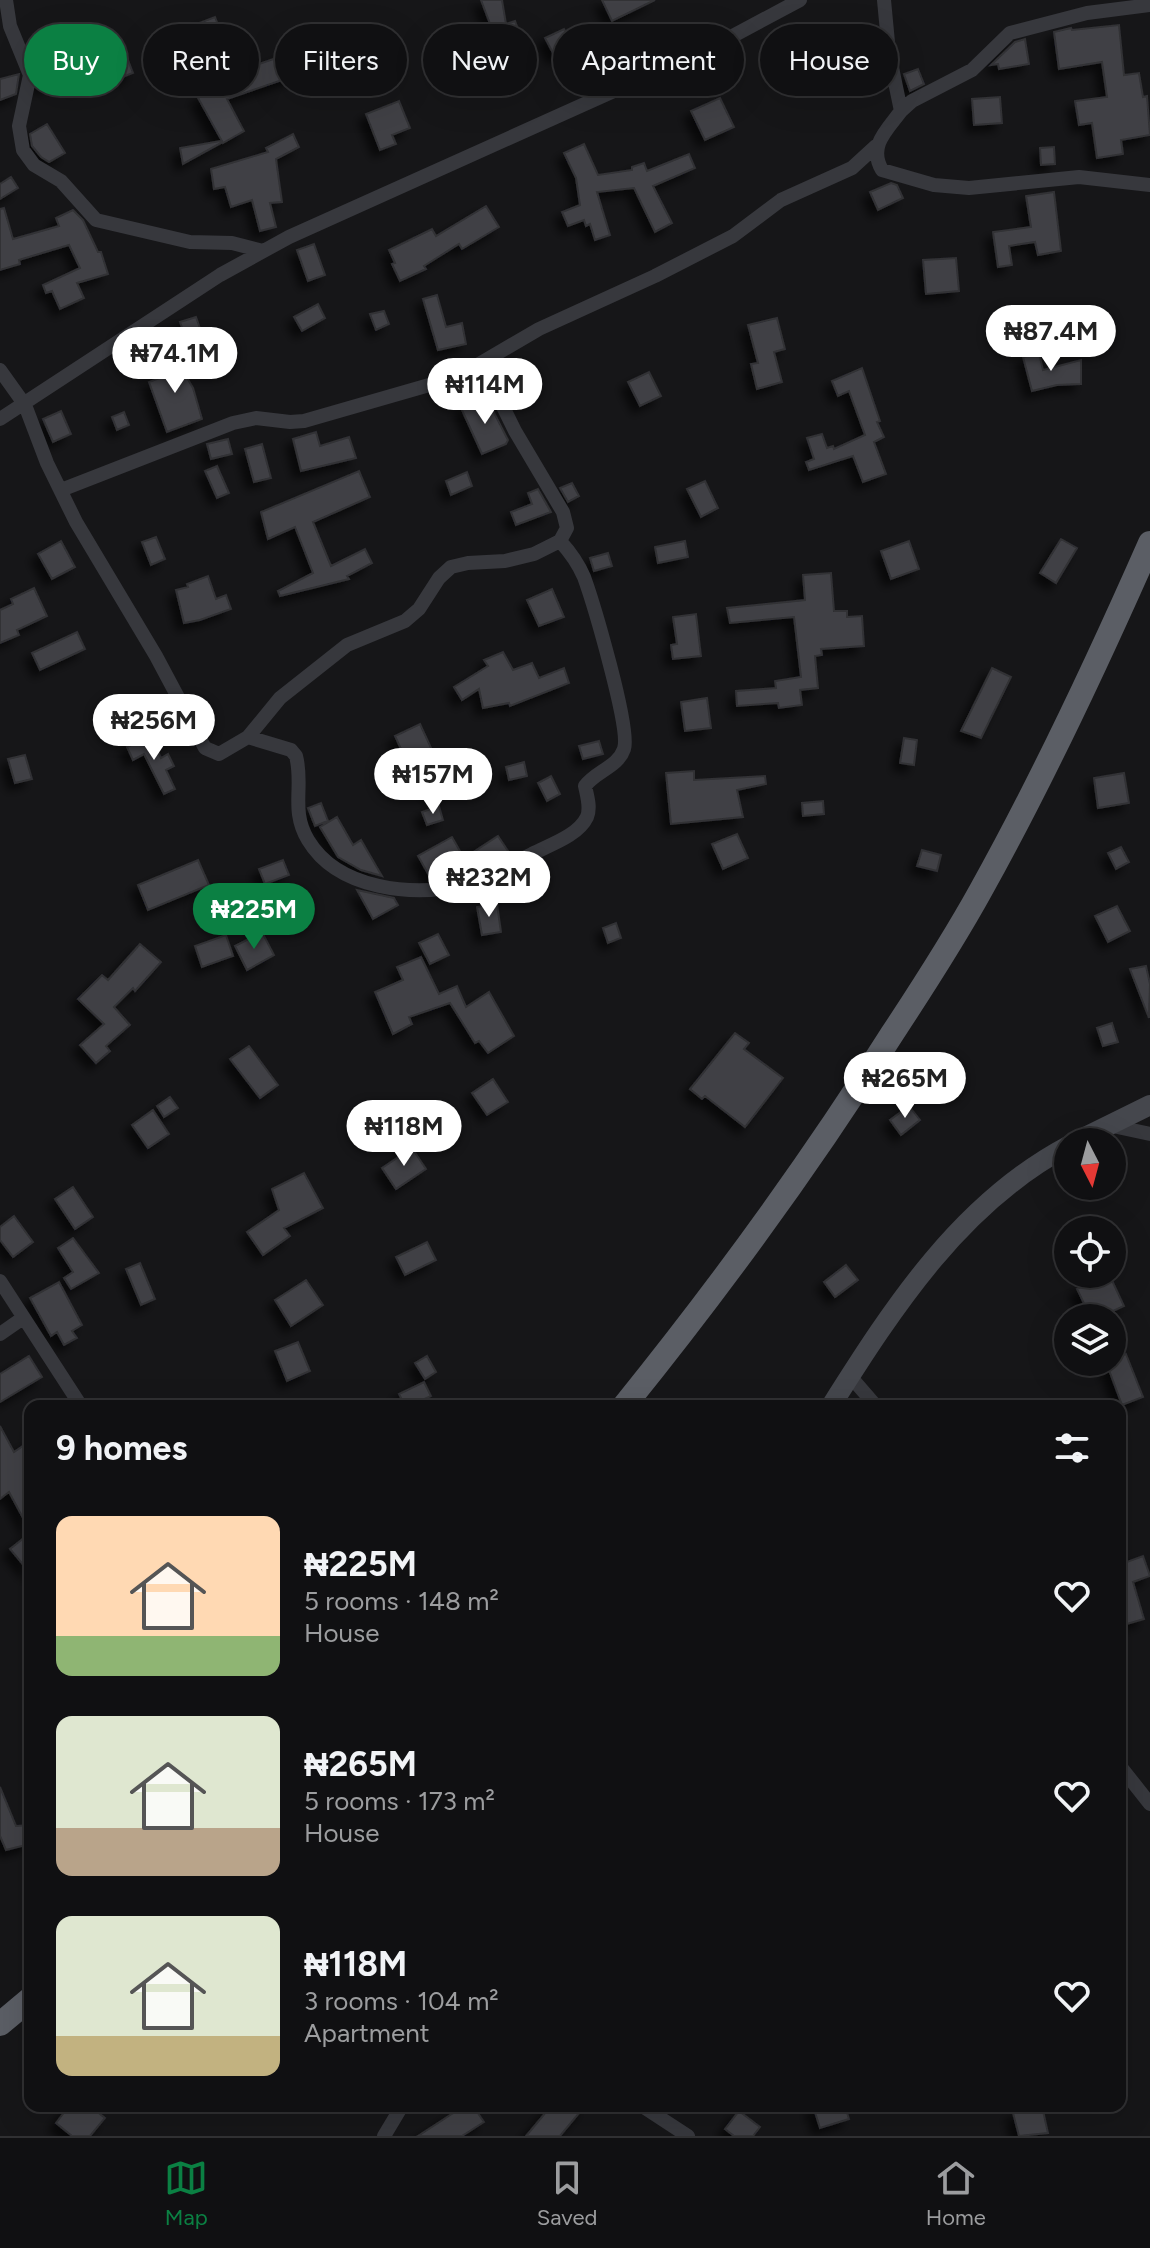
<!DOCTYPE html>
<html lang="en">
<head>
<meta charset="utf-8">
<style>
  body { margin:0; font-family:Figtree,sans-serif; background:#1e1e20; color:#f1f3f6; height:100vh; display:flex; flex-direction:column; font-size:30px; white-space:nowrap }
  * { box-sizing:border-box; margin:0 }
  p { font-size:26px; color:#9c9d9f }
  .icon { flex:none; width:44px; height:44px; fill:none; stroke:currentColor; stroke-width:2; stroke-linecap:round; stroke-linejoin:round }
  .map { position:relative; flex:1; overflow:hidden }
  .panel { position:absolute; left:24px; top:1400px; width:1102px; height:712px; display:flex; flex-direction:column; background:#101012; border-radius:16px; box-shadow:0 8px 32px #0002,0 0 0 2px #303032 }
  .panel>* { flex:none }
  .guide { position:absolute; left:24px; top:24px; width:1102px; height:72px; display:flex; gap:16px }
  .needle { width:52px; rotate:174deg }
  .controls { position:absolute; left:1054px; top:1128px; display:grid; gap:16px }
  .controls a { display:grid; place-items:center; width:72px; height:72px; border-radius:50%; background:#101012; box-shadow:0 8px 32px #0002,0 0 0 2px #303032; font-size:40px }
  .price { position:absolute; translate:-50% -68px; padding:0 18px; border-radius:28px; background:#fff; color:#222; font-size:26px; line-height:52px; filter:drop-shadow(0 2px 4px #0008) }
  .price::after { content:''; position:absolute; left:50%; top:48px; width:24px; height:18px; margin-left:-12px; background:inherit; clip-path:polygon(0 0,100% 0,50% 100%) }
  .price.current { background:#0b8043; color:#fff }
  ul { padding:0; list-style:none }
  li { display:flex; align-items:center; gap:24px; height:200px; padding:0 32px }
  li span { display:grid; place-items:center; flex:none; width:224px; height:160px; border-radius:16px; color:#555 }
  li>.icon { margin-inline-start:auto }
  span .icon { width:96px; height:96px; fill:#fffc; stroke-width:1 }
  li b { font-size:34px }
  h2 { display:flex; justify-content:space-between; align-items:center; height:96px; padding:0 32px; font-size:34px }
  .pill { padding:0 28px; border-radius:36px; background:#101012; box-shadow:0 8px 32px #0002,0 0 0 2px #303032; font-size:28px; line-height:72px }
  .pill.current { background:#0b8043; color:#fff }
  .dock { display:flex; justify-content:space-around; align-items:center; height:112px; border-top:2px solid #303032; background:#101012; font-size:22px; color:#9c9d9f }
  .dock a { display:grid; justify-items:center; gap:4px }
  .dock .current { color:#0b8043 }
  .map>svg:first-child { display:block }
</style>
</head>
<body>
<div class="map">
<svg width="1150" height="2136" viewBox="0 0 1150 2136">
  <defs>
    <filter id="shadow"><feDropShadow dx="-7" dy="7" stdDeviation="4" flood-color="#0009"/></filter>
  </defs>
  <rect width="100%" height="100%" fill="#161618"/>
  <path fill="#404145" stroke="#303034" stroke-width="2" filter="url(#shadow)" d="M481,0H502L506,24L515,21L521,37L498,45Z
    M602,0H655L612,21Z
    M215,17L223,38L201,46L194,25Z
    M1119,25L1124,75L1139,73L1143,97L1147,96L1150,135L1121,140L1123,154L1097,158L1092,123L1079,125L1075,101L1107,97L1102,62L1059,69L1054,32L1071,28L1072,30Z
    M564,29L574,48L555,57L545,38Z
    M1025,39L1029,64L999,69L998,64L991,65L1015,42Z
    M123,47L133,73L107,83L104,74L77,87L71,74L99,61L97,57Z
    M294,52L296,60L314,56L317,68L227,99L244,131L223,143L198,98L237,77L235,72Z
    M50,64L56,81L38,87L40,76L38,68Z
    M918,69L924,84L910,91L904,74Z
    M19,74L16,94L0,100V79Z
    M1000,97L1002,123L974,125L972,99Z
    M720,98L734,127L705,140L691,111Z
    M399,101L410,128L392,135L396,144L380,150L366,114Z
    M47,124L65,153L49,162L41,157L32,146L30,134Z
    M293,134L299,147L276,159L282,202L270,203L276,227L260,231L252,200L231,207L225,187L214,189L211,169L268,152L266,148Z
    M220,141L221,143L183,164L180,148Z
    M584,144L598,175L632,170V167L644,163L647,171L689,154L695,168L653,186L672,223L655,232L634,188L597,192L610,235L595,240L590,224L586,226L584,220L568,226L562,212L580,205L576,178L564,153Z
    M1054,147L1055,164L1041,165L1040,148Z
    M11,177L18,188L0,199V184Z
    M891,183L897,185L903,198L878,210L870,192Z
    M1054,192L1061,251L1038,255L1035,242L1009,246L1012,265L998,267L993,232L1031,227L1026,196Z
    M486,206L499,227L462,249L459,244L424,266L426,269L400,281L392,264L395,263L389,250L432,229L436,236Z
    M4,208L13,239L59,226L56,218L73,210L83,220L98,252H101L108,274L77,283L84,298L60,309L52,291L46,293L43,285L80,268L69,245L19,260L20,264L0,270V209Z
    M314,244L325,275L308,281L297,250Z
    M956,258L959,291L926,294L923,260Z
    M437,295L446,327L462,323L466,344L438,350L423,299Z
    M318,304L325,318L302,331L294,317Z
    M384,311L389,324L376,330L370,314Z
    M196,317L202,334L186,339L180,322Z
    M777,318L785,349L774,352L782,382L757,389L751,364L758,363L748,325Z
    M172,352L193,388L202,419L167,432L149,382L165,376L156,360Z
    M1039,353L1043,370L1081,360V384L1057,385L1032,391L1023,357Z
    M862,368L880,421L877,422L884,437L874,442L886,474L863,482L853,456L809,470L806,462L814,459L807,438L822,434L827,448L833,446L834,449L865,435L849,391L838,396L832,381Z
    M649,372L661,396L640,406L628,382Z
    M486,397L508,440L506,444L482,454L461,408Z
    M61,411L71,434L53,442L43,419Z
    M124,412L129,425L117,430L112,417Z
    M316,432L320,446L349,437L356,458L301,471L293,439Z
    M228,439L232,454L211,459L207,444Z
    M262,444L271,478L254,482L245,449Z
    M217,466L229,493L217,498L205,471Z
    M359,471L370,497L313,522L331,566L365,549L372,563L347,576L349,579L280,596L278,591L313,573L295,527L268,539L261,512Z
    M467,472L472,486L451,495L446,481Z
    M705,481L718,508L701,517L687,489Z
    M572,483L579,496L568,502L560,488Z
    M538,489L551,512L516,525L511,512L532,504L528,493Z
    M156,537L165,559L151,565L142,542Z
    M1061,539L1077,548L1056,583L1040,573Z
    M61,541L75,567L52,579L38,554Z
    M685,541L688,557L658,563L655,547Z
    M909,541L919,569L891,579L881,551Z
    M608,553L612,566L594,571L590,558Z
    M831,573L834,611H847V617L862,616L864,646L821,649L822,655L815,656L818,688L800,690L802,705L779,708L778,703L737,706L736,691L776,688L775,681L801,677L794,617L730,623L727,608L805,600L803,575Z
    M208,576L216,599L226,595L231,609L200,620L184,623L176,590L188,587L187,584Z
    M34,588L47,616L17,630L19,635L0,643V610L13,604L11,599Z
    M552,589L564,617L539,626L527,600Z
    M696,614L701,656L673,659L671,645L677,644L673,617Z
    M77,632L85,649L40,670L32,653Z
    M503,652L513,670L532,663L539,678L564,668L569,683L510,706L509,703L483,708L479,689L462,700L454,687L488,666L484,660Z
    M992,668L1011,677L981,738L961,731Z
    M707,698L711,728L685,731L681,702Z
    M420,724L437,761L443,758L456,779L432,793L411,757L406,760L395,736Z
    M151,736L161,758L168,754L174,766L166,770L175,789L164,794L144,754L133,760L127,747Z
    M904,738L917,740L914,765L900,763Z
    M599,741L603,754L583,759L579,746Z
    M25,755L32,779L15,783L8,759Z
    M524,762L527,776L509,780L506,767Z
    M694,771V780L765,776L766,784L737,790L743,817L671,824L666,773Z
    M1124,773L1129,803L1098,808L1094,778Z
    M551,776L560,794L547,801L538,783Z
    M823,801L824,814L803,816L802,803Z
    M321,803L328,821L315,826L308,808Z
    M439,806L443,820L427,825L422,812Z
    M337,817L353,845L361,840L382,876L361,870L338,857L320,827Z
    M737,834L748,858L723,869L712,844Z
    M498,836L510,854L490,865L488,862L463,875L431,879L418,856L452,837L464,858Z
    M1121,847L1129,862L1116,869L1108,853Z
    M922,850L941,855L937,871L917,866Z
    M198,860L209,885L148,910L138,885Z
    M283,860L289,875L265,884L259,869Z
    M357,890L394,898L398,905L373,919Z
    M497,904L501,932L482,935L477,907Z
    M1117,906L1130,931L1108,942L1095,916Z
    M616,923L621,938L608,943L603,928Z
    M262,932L274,955L247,970L235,946Z
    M438,934L449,955L430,964L419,943Z
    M226,935L233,956L202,967L195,946Z
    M140,944L161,962L135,991L133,988L114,1007L130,1025L106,1046L110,1051L96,1063L80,1045L104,1024L78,999L102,975L108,980Z
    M421,957L439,994L457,986L466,1007L489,992L514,1036L488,1053L479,1041L475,1043L450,1003L409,1017L412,1024L393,1034L375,992L403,980L397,967Z
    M1146,966L1150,984L1149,1018L1130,969Z
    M1112,1023L1118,1042L1103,1046L1097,1028Z
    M735,1033L749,1043L744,1049L783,1078L745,1127L705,1096L702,1099L690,1089Z
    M249,1046L278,1085L260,1098L230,1059Z
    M493,1079L508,1102L487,1115L472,1093Z
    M170,1097L178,1108L164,1117L157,1106Z
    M909,1106L920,1120L901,1135L890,1120Z
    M153,1110L169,1134L148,1148L132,1125Z
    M412,1148L426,1169L396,1189L382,1168Z
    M304,1173L323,1208L284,1228L290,1236L263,1255L247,1232L279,1210L272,1189Z
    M73,1187L93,1217L75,1229L55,1199Z
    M14,1216L33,1242L13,1257L0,1240V1227Z
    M73,1238L99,1273L71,1289L64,1278L73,1272L58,1248Z
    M427,1242L436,1260L405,1275L396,1257Z
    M140,1263L155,1299L141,1305L126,1269Z
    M846,1265L858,1280L835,1297L824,1282Z
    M1109,1274L1124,1306L1098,1318H1091L1077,1289Z
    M306,1280L323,1305L291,1326L275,1300Z
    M59,1282L82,1325L72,1331L77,1338L64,1345L57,1332L51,1336L30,1298Z
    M298,1342L310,1371L287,1381L275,1351Z
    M1126,1354L1143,1397L1122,1405L1106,1362H1112V1359Z
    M29,1356L42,1377L0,1402V1374Z
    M427,1356L436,1372L425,1379L415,1363Z
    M424,1382L431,1396L410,1406H405L399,1394Z
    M0,1426L14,1452L30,1441V1531L9,1492L0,1499Z
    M30,1533V1573L10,1549Z
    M1120,1551H1124L1127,1562L1143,1556L1150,1576L1133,1582L1144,1619L1120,1626Z
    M0,1787L16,1826L30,1825V1844L6,1850L0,1836Z
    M69,2106H90L105,2118L90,2136H72L56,2123Z
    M464,2106H473L484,2122L462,2136H418Z
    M551,2106H585L560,2136H526Z
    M813,2106H845L849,2119L820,2128Z
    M1042,2106L1048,2133L1019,2136L1013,2113Z
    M739,2111L760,2127L753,2136H734L725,2129Z"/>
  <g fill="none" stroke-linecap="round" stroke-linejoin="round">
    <path stroke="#37383d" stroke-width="14" d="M6,0L10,26L30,75L19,126L23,150L34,165L61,181L96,220L190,242L232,243L263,251
      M884,0L889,53L901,111C887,130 868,146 882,170L934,185L969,188L1079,177L1150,185
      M901,111L912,101L972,70L1010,33L1087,13L1150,5
      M0,370L25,405L47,463L76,522L156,656L205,748L219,754L248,737L280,698L347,645L405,621L419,609L439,578L451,567L468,563L505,561L534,554L560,541L567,528L563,512L515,431L482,364
      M0,419L220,275L289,237L716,45L800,0
      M61,490L233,423L256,418L290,422L304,421L457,377L539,329L655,276L733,236L781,200L852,168L876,146
      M248,737L291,750L296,756C304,786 290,810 308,840C338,890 413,897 465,885C487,880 511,864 532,854C549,845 578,836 587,817C591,807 587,796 585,786C596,771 618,767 624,749C631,729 593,602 584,577C578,563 570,552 560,541
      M1108,1125L1150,1134
      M0,1281L81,1406
      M0,1334L23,1318
      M850,1376L876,1406
      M1120,1766L1150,1804
      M642,2106L688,2136
      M384,2136L402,2106"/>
    <path stroke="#45474d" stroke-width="20" d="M1075,1142L1150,1105
      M831,1406C894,1306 961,1203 1068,1146"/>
    <path stroke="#5b5e65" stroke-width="24" d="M624,1406C720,1287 810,1164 892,1034C923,987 954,939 981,890C1044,777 1098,661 1150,543
      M0,2024L30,1999"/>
  </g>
</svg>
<div class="controls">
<a><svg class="needle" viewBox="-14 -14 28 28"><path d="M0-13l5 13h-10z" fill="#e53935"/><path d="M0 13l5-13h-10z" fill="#9c9d9f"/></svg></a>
<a><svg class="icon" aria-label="locate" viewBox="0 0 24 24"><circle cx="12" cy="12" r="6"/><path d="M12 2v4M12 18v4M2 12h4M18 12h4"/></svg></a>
<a><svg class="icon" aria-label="layers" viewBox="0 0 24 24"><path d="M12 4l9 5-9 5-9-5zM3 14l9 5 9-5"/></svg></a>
</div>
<b class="price" style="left:1051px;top:373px">₦87.4M</b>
<b class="price" style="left:175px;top:395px">₦74.1M</b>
<b class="price" style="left:485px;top:426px">₦114M</b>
<b class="price" style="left:154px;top:762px">₦256M</b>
<b class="price" style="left:433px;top:816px">₦157M</b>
<b class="price" style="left:489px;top:919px">₦232M</b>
<b class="price current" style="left:254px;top:951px">₦225M</b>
<b class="price" style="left:905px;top:1120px">₦265M</b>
<b class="price" style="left:404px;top:1168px">₦118M</b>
<div class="guide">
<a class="pill current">Buy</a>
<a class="pill">Rent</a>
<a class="pill">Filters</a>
<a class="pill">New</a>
<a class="pill">Apartment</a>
<a class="pill">House</a>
</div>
<section class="panel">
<h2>9 homes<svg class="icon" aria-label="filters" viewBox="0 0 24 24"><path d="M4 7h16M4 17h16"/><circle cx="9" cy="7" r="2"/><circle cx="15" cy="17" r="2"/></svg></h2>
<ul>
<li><span style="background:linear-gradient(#ffd9b3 75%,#8fb573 0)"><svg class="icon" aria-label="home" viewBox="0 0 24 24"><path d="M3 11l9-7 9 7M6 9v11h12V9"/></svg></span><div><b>₦225M</b><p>5 rooms · 148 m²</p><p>House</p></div><svg class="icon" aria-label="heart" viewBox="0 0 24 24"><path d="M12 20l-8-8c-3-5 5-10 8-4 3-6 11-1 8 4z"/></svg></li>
<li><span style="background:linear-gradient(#dfe7d0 70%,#b9a48a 0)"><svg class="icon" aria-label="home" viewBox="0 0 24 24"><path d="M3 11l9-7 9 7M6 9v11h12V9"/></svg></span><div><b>₦265M</b><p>5 rooms · 173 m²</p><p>House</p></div><svg class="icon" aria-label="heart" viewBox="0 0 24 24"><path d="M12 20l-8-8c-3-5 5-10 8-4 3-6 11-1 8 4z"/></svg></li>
<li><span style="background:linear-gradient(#dfe7d0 75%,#c2b280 0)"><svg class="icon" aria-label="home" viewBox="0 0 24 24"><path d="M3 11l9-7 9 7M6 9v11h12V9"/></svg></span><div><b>₦118M</b><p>3 rooms · 104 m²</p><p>Apartment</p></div><svg class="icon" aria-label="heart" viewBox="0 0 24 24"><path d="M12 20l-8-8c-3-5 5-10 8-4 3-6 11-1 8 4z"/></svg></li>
</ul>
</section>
</div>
<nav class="dock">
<a class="current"><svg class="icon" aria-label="map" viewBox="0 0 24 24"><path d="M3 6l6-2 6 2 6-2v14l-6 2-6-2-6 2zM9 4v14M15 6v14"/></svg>Map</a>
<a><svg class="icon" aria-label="saved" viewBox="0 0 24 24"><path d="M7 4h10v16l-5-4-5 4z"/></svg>Saved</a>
<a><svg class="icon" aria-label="home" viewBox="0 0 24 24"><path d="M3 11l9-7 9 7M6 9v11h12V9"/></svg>Home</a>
</nav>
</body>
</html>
